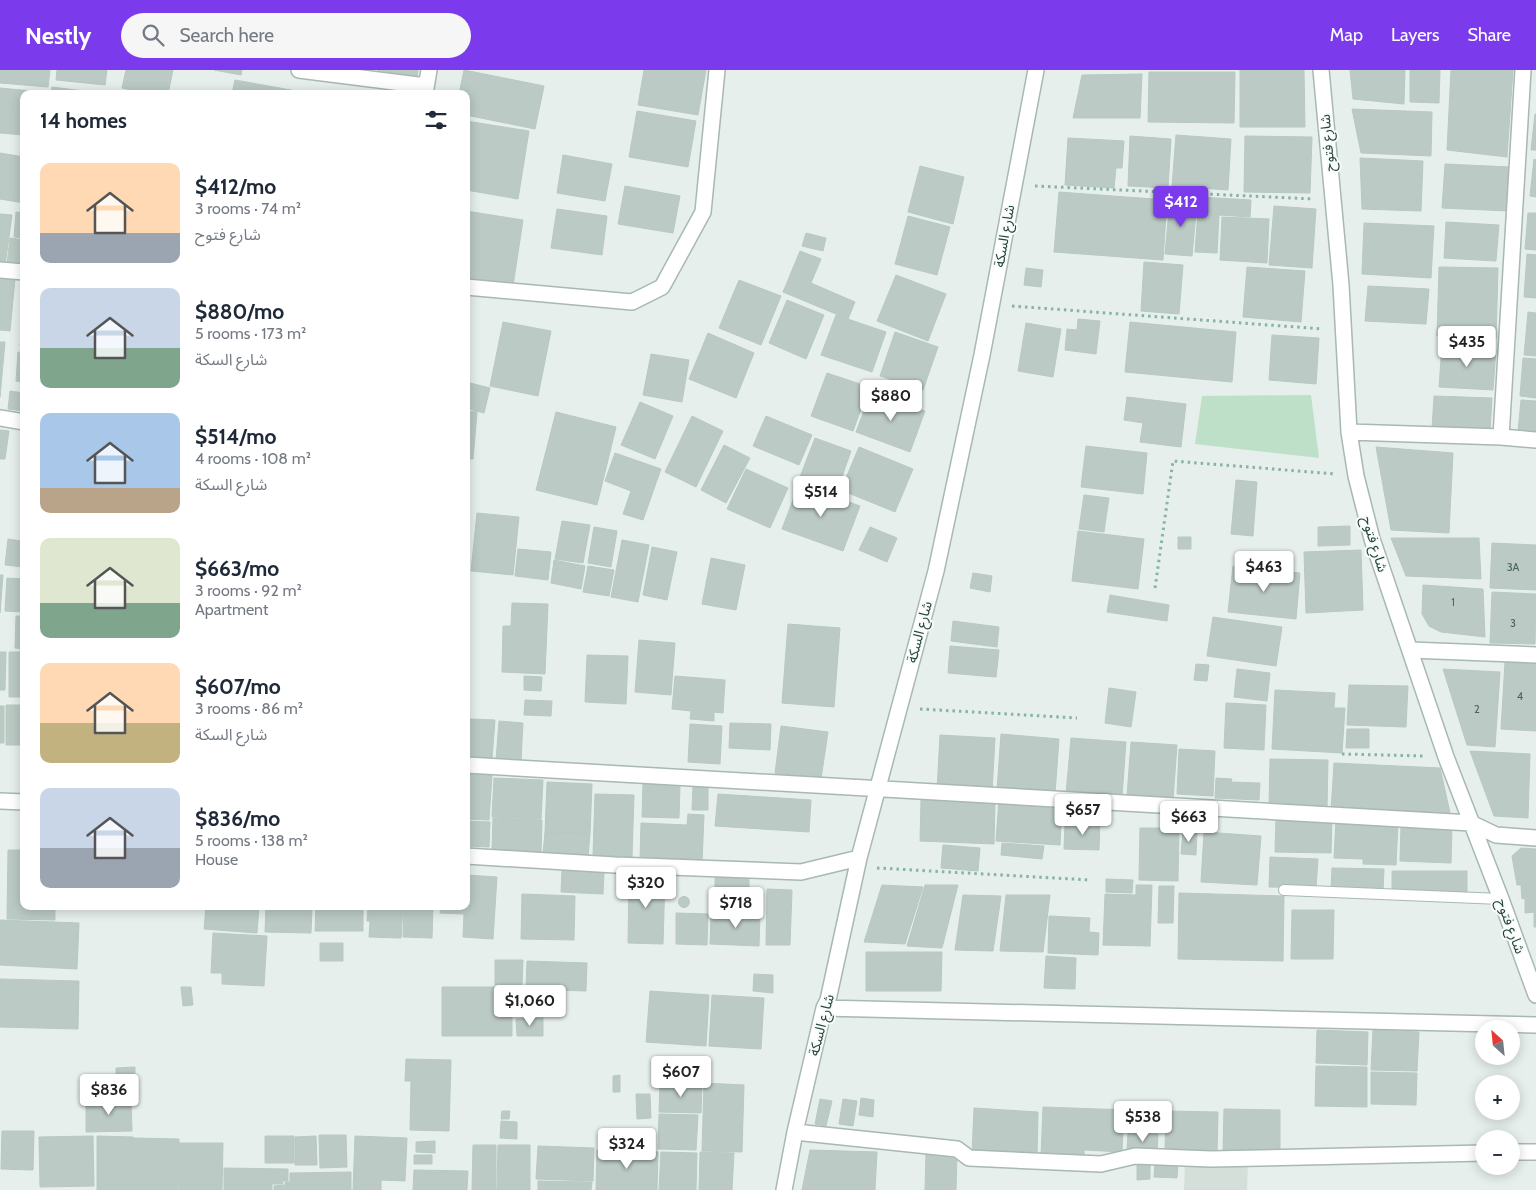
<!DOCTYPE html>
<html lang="en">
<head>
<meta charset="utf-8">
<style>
  body { margin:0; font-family:Cabin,"Noto Sans Arabic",sans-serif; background:#f6f6f7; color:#1f2937; height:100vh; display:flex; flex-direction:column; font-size:19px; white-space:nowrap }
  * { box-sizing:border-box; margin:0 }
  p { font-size:16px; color:#747a83 }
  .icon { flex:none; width:28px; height:28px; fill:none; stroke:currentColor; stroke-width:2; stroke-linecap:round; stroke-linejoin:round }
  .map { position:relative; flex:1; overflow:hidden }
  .sheet { position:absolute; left:20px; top:20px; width:450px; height:820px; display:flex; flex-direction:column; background:#fff; border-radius:10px; box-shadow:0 2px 12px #0003 }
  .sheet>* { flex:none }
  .needle { width:32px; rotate:333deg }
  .buttons { position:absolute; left:1475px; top:950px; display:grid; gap:10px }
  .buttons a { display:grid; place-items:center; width:45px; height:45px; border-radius:50%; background:#fff; box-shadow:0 2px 12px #0003; font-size:25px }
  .price { position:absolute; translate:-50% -42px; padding:0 11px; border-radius:5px; background:#fff; color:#222; font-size:16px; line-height:32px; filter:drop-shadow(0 1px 2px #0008) }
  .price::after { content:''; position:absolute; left:50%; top:30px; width:15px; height:11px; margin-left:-8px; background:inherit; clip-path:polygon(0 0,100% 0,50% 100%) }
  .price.current { background:#7c3aed; color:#fff }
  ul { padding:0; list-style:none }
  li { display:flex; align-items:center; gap:15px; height:125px; padding:0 20px }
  li span { display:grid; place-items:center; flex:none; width:140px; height:100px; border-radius:10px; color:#555 }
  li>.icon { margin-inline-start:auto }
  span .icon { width:60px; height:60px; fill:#fffc; stroke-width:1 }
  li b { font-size:21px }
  h2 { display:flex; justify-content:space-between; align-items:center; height:60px; padding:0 20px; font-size:21px }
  header { display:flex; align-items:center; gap:30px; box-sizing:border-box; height:70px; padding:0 25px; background:#7c3aed; color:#fff }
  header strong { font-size:24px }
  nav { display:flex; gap:28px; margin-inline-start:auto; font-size:18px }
  .search { width:350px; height:45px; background:#f6f6f7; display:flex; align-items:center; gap:12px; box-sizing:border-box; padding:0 18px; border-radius:28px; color:#747a83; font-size:19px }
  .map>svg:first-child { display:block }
</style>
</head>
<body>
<header>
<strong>Nestly</strong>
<div class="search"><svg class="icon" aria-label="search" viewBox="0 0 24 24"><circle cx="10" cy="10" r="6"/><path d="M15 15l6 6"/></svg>Search here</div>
<nav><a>Map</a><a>Layers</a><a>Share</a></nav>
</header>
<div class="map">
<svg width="1536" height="1120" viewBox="0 0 1536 1120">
  <rect width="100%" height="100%" fill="#e6efeb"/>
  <path fill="#d4dfda" d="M1185,1092L1248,1094L1247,1120H1184Z"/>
  <path fill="#bfe0c8" d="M1311,325L1319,388L1195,374L1202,326Z"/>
  <path fill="#bbcac4" stroke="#b8c9c2" d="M0,0H50L48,17L0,13Z
    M57,0H107L105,15L56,10Z
    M126,0H173L168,24H150L122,18Z
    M214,0H242L241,5Z
    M377,0H418L417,8Z
    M464,0L544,16L535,59L466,45V24H459Z
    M644,0H706L698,45L638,35Z
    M1240,0H1304L1305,57H1240Z
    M1350,0H1405L1404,34L1353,29Z
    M1410,0H1440L1439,33L1410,32Z
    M1451,0H1513L1507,87L1447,80Z
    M1149,2H1235L1234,53L1148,52Z
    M1142,4L1140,48H1073L1082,5Z
    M235,10L291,20L290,24H232Z
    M52,17L100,23V24H51Z
    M0,18L32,21V24H24V65L0,63Z
    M1352,39L1432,42L1431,86L1361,83Z
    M637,41L696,51L688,97L629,87Z
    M1535,44H1536V80H1531Z
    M466,51L529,61L518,129L466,120Z
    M1176,65L1231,69L1228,120L1172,116Z
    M1130,66L1171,69L1168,118L1128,116Z
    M1245,66L1312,67L1310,123L1244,122Z
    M1068,68L1124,71L1122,98H1116L1114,118L1065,115Z
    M0,83L24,87V133L0,129Z
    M563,85L612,94L605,131L557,123Z
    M1360,88L1423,91L1421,141L1362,139Z
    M1534,89L1536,90V127L1530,126Z
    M1445,94L1510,97L1508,141L1442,138Z
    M920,96L964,107L953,154L908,142Z
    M625,116L680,126L673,163L618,154Z
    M1059,122L1167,130L1163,190L1054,182Z
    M1199,127L1251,130L1250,147L1219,145L1217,183L1195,182Z
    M1170,130L1197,133L1192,186L1165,184Z
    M1274,136L1316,139L1312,198L1269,195Z
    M557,139L607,146L602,185L551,178Z
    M466,141L523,150L513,216L466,209Z
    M16,142L24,143V168L14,167Z
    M1528,143H1536V180L1525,179Z
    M0,144L12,145L5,196L0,195Z
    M908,146L950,157L937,205L895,194Z
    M1222,147L1269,149L1267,193L1220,190Z
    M1446,152L1499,155L1496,191L1444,188Z
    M1364,153L1434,156L1431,208L1362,204Z
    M806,163L826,168L823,181L802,176Z
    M10,168L24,170V196L7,195Z
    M800,181L821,189L811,213L855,232L848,249L783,222Z
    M1527,184L1536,185V228L1524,227Z
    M1144,192L1183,195L1179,244L1141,241Z
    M1247,197L1305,201L1301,252L1243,247Z
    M1439,197L1498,198L1496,268L1437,266Z
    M1026,198L1043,200L1041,217L1024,215Z
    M896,205L946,224L928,271L877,251Z
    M0,207L15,209L10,261L0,260Z
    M739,210L781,226L761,275L719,258Z
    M1368,216L1429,219L1426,254L1365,251Z
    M787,230L824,245L806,289L769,273Z
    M1528,242L1536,243V286L1524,285Z
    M836,245L886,262L872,302L821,285Z
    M24,249V277L20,276Z
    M1078,249L1100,251L1096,284L1065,280L1067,259L1077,260Z
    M503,252L551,261L538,326L490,316Z
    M1130,252L1236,262L1232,312L1125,302Z
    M1026,253L1061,259L1053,307L1018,301Z
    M895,262L938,277L923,320L880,306Z
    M708,263L754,283L736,328L689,309Z
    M1272,265L1319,268L1316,314L1269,310Z
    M0,272H5L0,327Z
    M1442,276L1496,280L1493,320L1439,317Z
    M18,282L24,283V312L16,311Z
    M651,284L689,290L682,332L643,325Z
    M1523,288L1536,289V328L1520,326Z
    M827,303L869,317L853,361L811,346Z
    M466,312L490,318L484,343L466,338Z
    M10,321L24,323V341L8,339Z
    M871,322L925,341L910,382L856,362Z
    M1434,326L1492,328L1490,361L1432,359Z
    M1127,327L1186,334L1181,377L1140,372L1143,353L1124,350Z
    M1521,330L1536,331V364L1518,362Z
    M640,332L673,346L655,389L621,375Z
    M466,341L477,342L473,389H466Z
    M556,342L616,357L597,435L536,420Z
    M692,346L723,361L696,417L665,402Z
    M766,346L812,365L799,395L753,376Z
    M0,360L9,361L5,389H0Z
    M815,368L851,381L837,421L800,407Z
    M724,375L750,388L726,433L701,420Z
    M1086,376L1147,383L1143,424L1081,417Z
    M859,377L913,399L895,442L841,420Z
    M1376,377L1453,383L1449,463L1391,460Z
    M615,383L661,399L643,450L623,444L631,421L605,411Z
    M746,399L788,418L770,458L727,439Z
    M1236,410L1257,412L1253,466L1231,464Z
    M799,414L860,436L843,481L782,459Z
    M1084,425L1109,428L1104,462L1079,459Z
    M466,431H469L467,452H466Z
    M24,442V497L5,495L8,469L21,471Z
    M477,443L519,447L513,505L471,501Z
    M562,451L590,455L583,493L555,489Z
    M1350,456V475L1318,476V457Z
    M594,457L617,461L611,497L588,493Z
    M870,457L897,468L887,492L859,480Z
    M1078,461L1144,469L1138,519L1072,511Z
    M1178,467H1191V479H1178Z
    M1391,468H1479L1481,509L1406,506Z
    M622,470L649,475L638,532L611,527Z
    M1492,473L1536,475V520L1490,518Z
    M652,477L677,482L667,530L643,525Z
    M518,479L551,482L548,510L515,506Z
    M1361,480L1363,540L1306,543L1304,482Z
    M711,488L745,495L736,540L702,534Z
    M554,490L585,496L581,519L551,513Z
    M588,496L614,500L609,526L583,522Z
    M1233,496L1300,503L1296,549L1228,542Z
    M973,503L992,506L990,522L970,518Z
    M0,505H3L0,543Z
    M7,508L24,509V542L5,541Z
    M1423,515L1483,519L1485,567L1441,562L1429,556L1422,544Z
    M1492,522L1536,524L1535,574L1490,573Z
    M1110,525L1169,535L1167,551L1107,542Z
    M512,533L548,534L545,604L502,602L503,556H511Z
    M16,546H24V579L15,578Z
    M1213,547L1282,557L1276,596L1207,586Z
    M953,551L999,557L997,577L951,571Z
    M788,554L840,558L834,637L782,633Z
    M639,570L675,573L671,625L635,622Z
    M950,576L999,580L996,607L948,603Z
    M0,582H6L5,620H0Z
    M9,582H24V627H9Z
    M587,585L628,586L626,634L585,632Z
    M1505,592L1536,593V661L1501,659Z
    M1196,594L1209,595L1207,611L1194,610Z
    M1237,599L1270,603L1267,631L1234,627Z
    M1443,599L1500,602L1495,677L1467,675Z
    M524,606L542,607L541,621L524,620Z
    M675,606L725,610L723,643L714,642V651L690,649L691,641L672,639Z
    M1349,615L1408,616L1406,657L1347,655Z
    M1109,618L1136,622L1131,657L1105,653Z
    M1275,620L1335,623L1334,638H1345L1342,683L1272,679Z
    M525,630L552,631L551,646L524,645Z
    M1226,633L1266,635L1264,680L1224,678Z
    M6,635H24V675H6Z
    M0,636H4V673H0Z
    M469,649L495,650L492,689L467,688Z
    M499,651L523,653L521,691L496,690Z
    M730,653L771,654L770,680L729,678Z
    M690,654L722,656L720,694L688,692Z
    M781,656L828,662L821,709L775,703Z
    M1347,659H1369V678H1346Z
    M1001,664L1059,669L1055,724L997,720Z
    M940,665L995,668L992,723L937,720Z
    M1071,668L1126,672L1122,727L1066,724Z
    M1131,672L1177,675L1173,730L1127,726Z
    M1179,679L1215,681L1213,726L1177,724Z
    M1470,681L1530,684L1528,748L1494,746Z
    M1270,689L1328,690L1327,738L1269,737Z
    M1334,693L1440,698L1451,747L1331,741Z
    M466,704L492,705L489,750L466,749Z
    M494,708L543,710L541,749L492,747Z
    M1216,708L1232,709L1231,712L1260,713L1259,730L1215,728Z
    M547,712L592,714L590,764L545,762Z
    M643,714L680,715L679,748L642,747Z
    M693,716H708V740H692Z
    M595,724L634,725L632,787L593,785Z
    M718,724L811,730L809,762L715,756Z
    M999,729L1082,734L1081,745H1075L1074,754L1061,753L1060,775L996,771Z
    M921,730L995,733L994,774L920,771Z
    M688,744L704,745L702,793L640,791L641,753L687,755Z
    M493,748L542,750L541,782L492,780Z
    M1276,748L1332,749L1331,783L1275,782Z
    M1079,749L1100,750L1099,780L1064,779L1065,755L1079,756Z
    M1336,750L1398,753L1396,795L1363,794V789L1334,788Z
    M466,751L490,752L489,777L466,776Z
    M1401,756L1452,758L1451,793L1400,791Z
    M1140,758H1179L1178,811L1139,810Z
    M1183,760L1197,761L1196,785L1181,784Z
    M545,762L590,764L588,787L543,784Z
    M1204,762L1261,766L1257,815L1201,812Z
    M1002,773L1044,776L1042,789L1001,785Z
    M943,775L980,778L978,801L941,798Z
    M1521,778L1536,779V857H1534V842L1525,843V828L1522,829L1521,815H1517L1512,786Z
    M8,780H24V836H55V850L7,849Z
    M1270,787L1318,789L1316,818L1269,817Z
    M1332,798L1384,799L1383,821L1331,820Z
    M562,800L604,802L603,824L561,822Z
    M1392,801H1467V823L1392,822Z
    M466,805L497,807L493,869L463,867L464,844L440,843L441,836H466Z
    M629,805L665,806L663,874L628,873Z
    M715,807H749V822H715Z
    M1106,809L1133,810L1132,823L1106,822Z
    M882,815L923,817L905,874L864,872Z
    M925,815H958L942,878L907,876Z
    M1136,815H1152L1150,876L1103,875L1105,824L1136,825Z
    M1159,816H1174L1173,853H1158Z
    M767,819L792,820L790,875H766Z
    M1179,823L1284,826L1283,891L1178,889Z
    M522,824L575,826L574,870L521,869Z
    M741,825H755V838L741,839Z
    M963,825L1001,826L993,881L955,880Z
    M1006,825H1050L1043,882L1000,881Z
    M678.5 832a5.5 5.5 0 1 1 11 0a5.5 5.5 0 1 1-11 0Z
    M206,836H259L257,863L204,859Z
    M266,836H312L311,863L265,862Z
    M316,836H363V861H315Z
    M368,836H403L401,868L369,867L370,851H367Z
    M404,836H433L432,868L403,867Z
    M1292,840H1334L1333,889H1291Z
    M734,842L760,844L759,876L710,874L711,845H734Z
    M676,843L708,844L707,875L676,874Z
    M1049,846L1090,848L1089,862L1099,863L1098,885L1048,883Z
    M0,850L79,853L77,899L0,895Z
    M213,863L267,866L264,916L222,914V903H211Z
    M320,873H343V891H320Z
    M866,882H942L941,921H866Z
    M1046,886L1076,888L1075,919L1044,918Z
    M495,890H523L522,916L495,915Z
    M527,891L587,893L586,921L526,919Z
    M754,904L773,905V923L753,921Z
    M0,909L79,911L78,959L0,957Z
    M181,917H191L193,935L183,936Z
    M442,917H512V966H442Z
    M650,921L709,925L706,976L646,972Z
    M712,925L764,928L761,979L709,976Z
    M543,948V966H517L516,949Z
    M1317,960L1368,962L1367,995L1316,993Z
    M1373,960L1419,962L1417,1001L1371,1000Z
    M406,989L451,990L449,1061L410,1060L411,1011H405Z
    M1316,996L1367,997V1037L1315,1036Z
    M135,997V1021H116V998Z
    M1371,1002L1417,1003L1416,1035L1371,1034Z
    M620,1005V1022H613V1006Z
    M660,1012L702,1013L701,1043L659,1042Z
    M704,1013L744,1015L742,1082L702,1081Z
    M636,1024H650L651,1048L637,1049Z
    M861,1028L874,1030L873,1047L859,1045Z
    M820,1029L832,1031L826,1056L815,1054Z
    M843,1029L857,1031L853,1056L839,1054Z
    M131,1030L132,1061L86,1062V1031Z
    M1043,1037L1155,1041L1154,1060L1123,1058L1122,1082L1084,1080V1088L1041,1086Z
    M974,1038L1038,1042L1037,1087L972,1085Z
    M1224,1039L1280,1040V1082L1223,1081Z
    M502,1041H510L509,1049H501Z
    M1166,1041L1218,1042L1217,1082L1165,1081Z
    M659,1044L698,1045L696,1080L658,1079Z
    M501,1051L517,1052V1069L500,1068Z
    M2,1061H34L33,1100L1,1099Z
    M1128,1063L1158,1064L1157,1083L1127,1081Z
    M319,1065H346L347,1097L320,1098Z
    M93,1066L94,1116L40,1117L39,1067Z
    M97,1066L133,1067V1120H97Z
    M265,1066H294V1093H265Z
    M316,1066L317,1095H295V1067Z
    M355,1066L407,1068L405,1111L381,1110V1120H353Z
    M133,1068L179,1069L178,1120H133Z
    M435,1071V1083L416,1082V1072Z
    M179,1073H223L222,1120H179Z
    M473,1075H496V1120H472Z
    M498,1075H530V1120H497Z
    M538,1076L594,1078L593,1111L536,1109Z
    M597,1080L658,1082L657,1120H596Z
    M810,1080L877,1082L875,1120H802Z
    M661,1082L697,1083L696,1120H659Z
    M700,1082L734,1083L732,1120H699Z
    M926,1083L957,1085L956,1120H925Z
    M414,1085H432V1094H414Z
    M1155,1091L1178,1092L1177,1108L1154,1107Z
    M1137,1094H1150V1109L1137,1110Z
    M224,1098L288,1099V1111H282L283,1114H272V1120H224Z
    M414,1100L468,1101L467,1120H413Z
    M351,1102V1120H274V1116L285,1115V1112H290V1103Z
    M538,1111L592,1112L591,1120H538Z"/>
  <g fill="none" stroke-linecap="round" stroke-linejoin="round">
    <defs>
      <path id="service" d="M1284,820L1501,829"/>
      <path id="minor" d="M299,0L426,16
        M1321,0L1341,215L1349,362L1356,406L1372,469L1446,687L1501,829L1536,925
        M425,24L429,0
        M0,200L24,202
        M466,217L632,232L662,217L703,142L717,0
        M0,348L24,352
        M1349,362L1501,367L1536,370
        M1501,367L1523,0
        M1410,580L1536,585
        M466,695C801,715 1136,734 1471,753L1496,765L1536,768
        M0,731L24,732
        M466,786L615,795L801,802L859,788
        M824,938L1536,955
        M795,1062L957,1079L969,1088L1101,1094L1135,1086L1211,1089L1484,1083
        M1511,1082H1536
        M784,1120L795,1062L824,938L828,930L859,788L936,501L982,285L1036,0"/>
    </defs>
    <use href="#service" stroke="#a8b8b2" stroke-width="12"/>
    <use href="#minor" stroke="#a8b8b2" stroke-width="18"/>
    <path stroke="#86b3a5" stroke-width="3" stroke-dasharray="2.5 4" stroke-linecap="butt" d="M1035,116L1314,129
      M1012,236L1323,259
      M1155,518L1173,391L1336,404
      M920,639L1077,648
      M1342,684L1425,686
      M877,798L1090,810"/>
    <use href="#service" stroke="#fff" stroke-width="10"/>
    <use href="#minor" stroke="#fff" stroke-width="15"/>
  </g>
  <g text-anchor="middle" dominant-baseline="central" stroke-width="4" stroke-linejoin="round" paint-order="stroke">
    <g font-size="11" fill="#4a645c">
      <text x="1513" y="497">3A</text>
      <text x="1453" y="532">1</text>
      <text x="1513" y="553">3</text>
      <text x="1520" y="626">4</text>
      <text x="1477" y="639">2</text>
    </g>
    <g font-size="14" fill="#24423a" stroke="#f7fbf9">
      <text transform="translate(1327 73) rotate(-95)">شارع فتوح</text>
      <text transform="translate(1004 166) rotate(-80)">شارع السكة</text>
      <text transform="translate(1375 474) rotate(73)">شارع فتوح</text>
      <text transform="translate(919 562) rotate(-75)">شارع السكة</text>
      <text transform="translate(1511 856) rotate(70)">شارع فتوح</text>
      <text transform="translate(821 955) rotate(-75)">شارع السكة</text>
    </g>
  </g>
</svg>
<div class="buttons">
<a><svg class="needle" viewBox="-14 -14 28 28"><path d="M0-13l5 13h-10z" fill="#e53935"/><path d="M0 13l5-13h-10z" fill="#747a83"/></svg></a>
<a>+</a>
<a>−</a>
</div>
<b class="price current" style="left:1181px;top:158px">$412</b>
<b class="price" style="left:1467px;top:298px">$435</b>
<b class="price" style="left:891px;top:352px">$880</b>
<b class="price" style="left:821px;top:448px">$514</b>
<b class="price" style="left:1264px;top:523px">$463</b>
<b class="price" style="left:1083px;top:766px">$657</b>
<b class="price" style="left:1189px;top:773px">$663</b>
<b class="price" style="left:646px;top:839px">$320</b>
<b class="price" style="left:736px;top:859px">$718</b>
<b class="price" style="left:530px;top:957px">$1,060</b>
<b class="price" style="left:681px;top:1028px">$607</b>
<b class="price" style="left:109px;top:1046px">$836</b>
<b class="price" style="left:1143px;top:1073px">$538</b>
<b class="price" style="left:627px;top:1100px">$324</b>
<section class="sheet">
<h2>14 homes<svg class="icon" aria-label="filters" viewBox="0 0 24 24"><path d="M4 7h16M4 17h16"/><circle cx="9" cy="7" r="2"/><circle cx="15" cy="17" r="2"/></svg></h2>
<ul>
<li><span style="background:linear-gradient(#ffd9b3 70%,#9aa5b1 0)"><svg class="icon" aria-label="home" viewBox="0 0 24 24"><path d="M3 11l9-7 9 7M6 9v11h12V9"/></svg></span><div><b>$412/mo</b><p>3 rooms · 74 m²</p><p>شارع فتوح</p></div></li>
<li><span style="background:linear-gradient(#c9d6e8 60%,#7fa58c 0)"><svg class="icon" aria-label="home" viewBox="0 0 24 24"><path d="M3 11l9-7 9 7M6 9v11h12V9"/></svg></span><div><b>$880/mo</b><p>5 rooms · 173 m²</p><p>شارع السكة</p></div></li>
<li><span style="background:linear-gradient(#a9c7e8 75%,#b9a48a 0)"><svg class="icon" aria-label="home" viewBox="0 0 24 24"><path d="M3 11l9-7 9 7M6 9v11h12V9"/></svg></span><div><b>$514/mo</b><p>4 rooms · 108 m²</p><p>شارع السكة</p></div></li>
<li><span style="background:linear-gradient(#dfe7d0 65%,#7fa58c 0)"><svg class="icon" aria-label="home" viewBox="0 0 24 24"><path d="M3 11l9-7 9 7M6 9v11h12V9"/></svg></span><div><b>$663/mo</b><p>3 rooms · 92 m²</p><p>Apartment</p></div></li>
<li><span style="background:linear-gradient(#ffd9b3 60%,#c2b280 0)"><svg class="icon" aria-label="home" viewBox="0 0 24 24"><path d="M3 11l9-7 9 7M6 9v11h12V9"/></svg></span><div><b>$607/mo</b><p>3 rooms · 86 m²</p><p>شارع السكة</p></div></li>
<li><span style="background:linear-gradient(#c9d6e8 60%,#9aa5b1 0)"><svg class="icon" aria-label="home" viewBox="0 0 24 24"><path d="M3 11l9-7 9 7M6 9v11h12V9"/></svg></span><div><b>$836/mo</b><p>5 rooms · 138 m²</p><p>House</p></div></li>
</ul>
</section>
</div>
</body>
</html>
